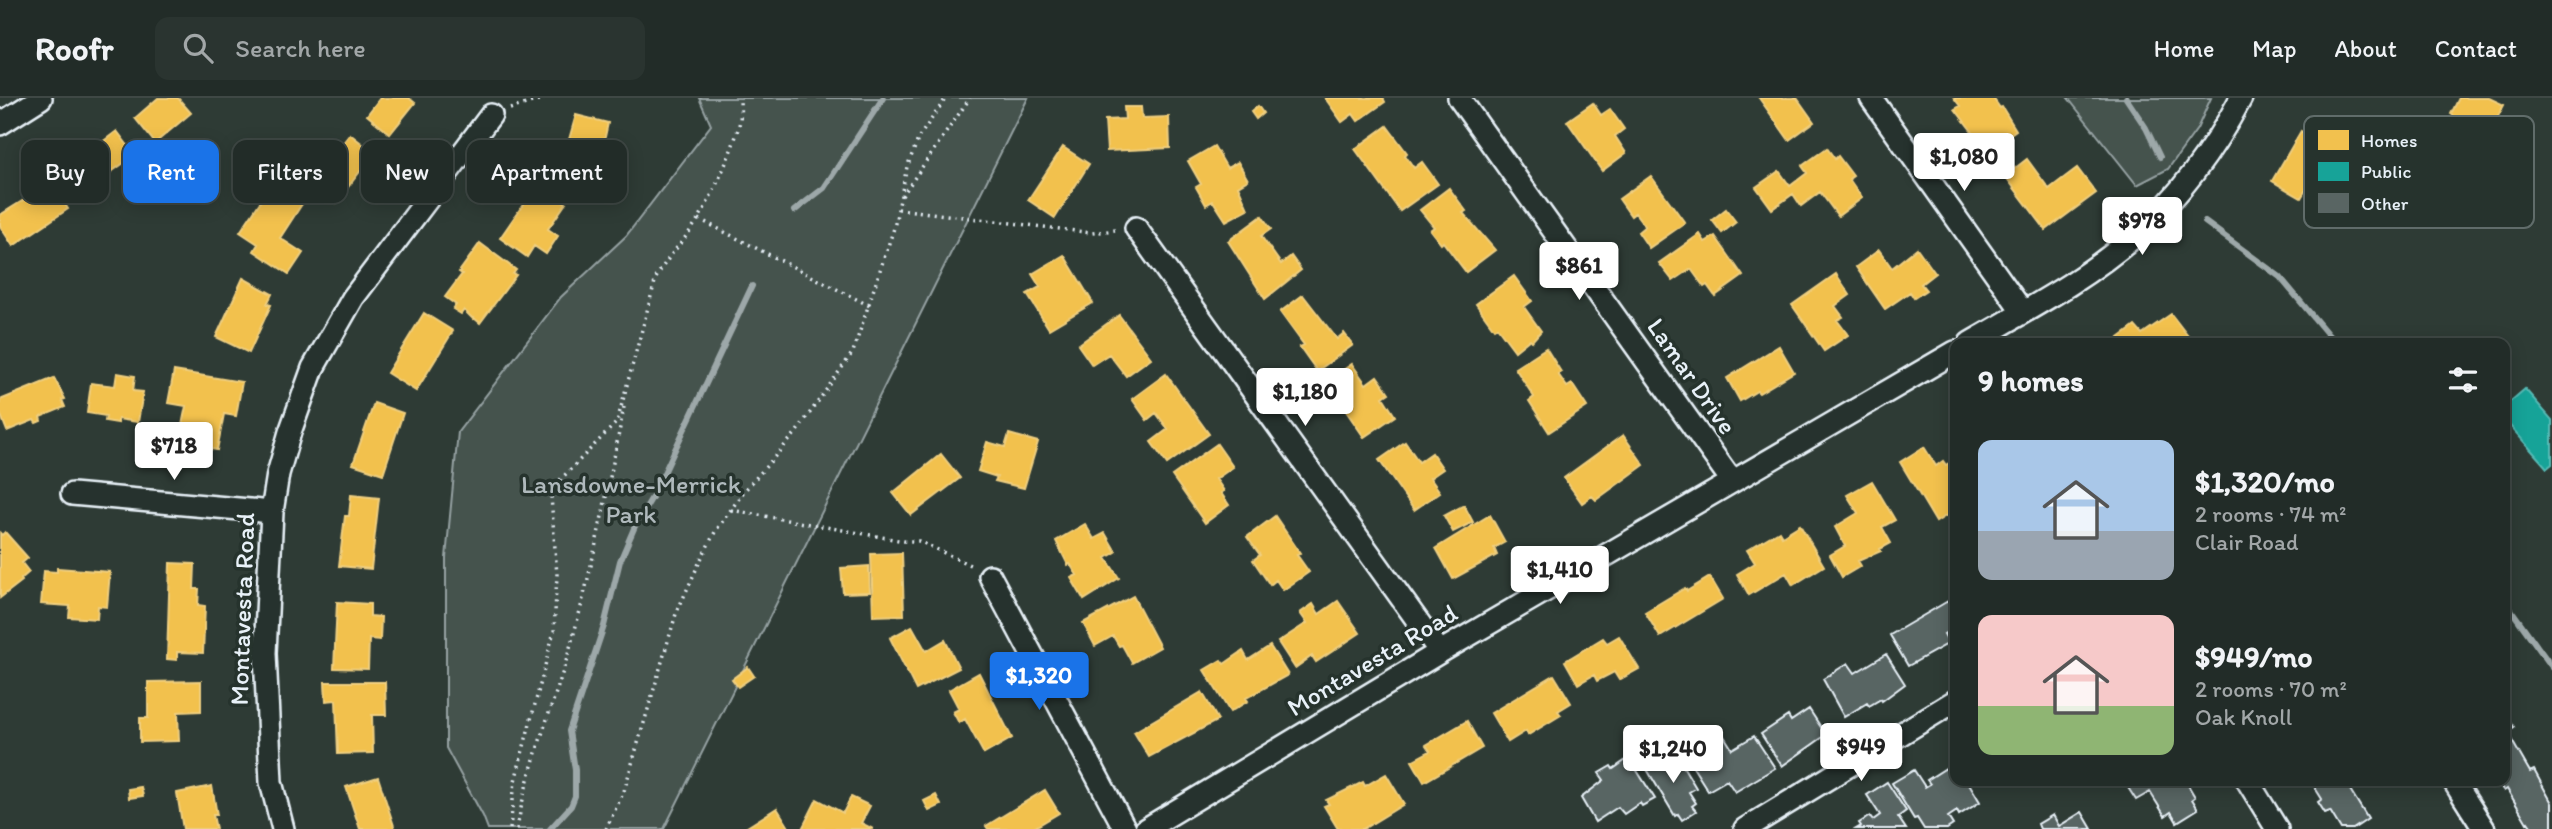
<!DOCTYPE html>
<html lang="en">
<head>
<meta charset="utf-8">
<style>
  body { margin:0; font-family:Itim,sans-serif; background:#2a3430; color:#f1f3f6; height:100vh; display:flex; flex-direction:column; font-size:26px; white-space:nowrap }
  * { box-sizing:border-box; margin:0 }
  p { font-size:23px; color:#a2a7a8 }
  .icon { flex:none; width:38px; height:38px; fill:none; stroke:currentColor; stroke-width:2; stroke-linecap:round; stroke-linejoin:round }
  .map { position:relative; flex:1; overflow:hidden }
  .panel { position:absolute; left:1950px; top:240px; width:560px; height:448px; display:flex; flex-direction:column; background:#222c28; border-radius:14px; box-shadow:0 4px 18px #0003,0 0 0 2px #3f4845 }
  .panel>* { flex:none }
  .banner { position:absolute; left:21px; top:42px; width:665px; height:63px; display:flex; gap:14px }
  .price { position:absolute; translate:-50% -60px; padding:0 16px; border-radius:7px; background:#fff; color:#222; font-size:23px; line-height:46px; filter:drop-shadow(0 2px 4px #0008) }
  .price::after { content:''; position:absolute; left:50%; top:42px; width:21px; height:16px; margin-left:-10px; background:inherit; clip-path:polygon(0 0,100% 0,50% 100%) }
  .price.selected { background:#1a73e8; color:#fff }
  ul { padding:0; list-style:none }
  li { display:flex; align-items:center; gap:21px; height:175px; padding:0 28px }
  li span { display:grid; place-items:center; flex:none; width:196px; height:140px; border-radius:14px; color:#555 }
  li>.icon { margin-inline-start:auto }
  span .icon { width:84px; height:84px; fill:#fffc; stroke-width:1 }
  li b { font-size:30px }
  h2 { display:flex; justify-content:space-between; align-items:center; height:84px; padding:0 28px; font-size:30px }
  .chip { padding:0 24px; border-radius:14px; background:#222c28; box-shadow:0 4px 18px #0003,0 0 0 2px #3f4845; font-size:24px; line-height:63px }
  .chip.selected { background:#1a73e8; color:#fff }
  header { display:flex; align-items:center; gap:42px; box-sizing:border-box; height:98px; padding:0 35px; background:#222c28; border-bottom:2px solid #3f4845 }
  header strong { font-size:33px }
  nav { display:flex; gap:38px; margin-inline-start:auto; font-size:24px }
  .search { width:490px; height:63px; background:#2a3430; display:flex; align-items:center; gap:18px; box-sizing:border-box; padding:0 24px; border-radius:14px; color:#a2a7a8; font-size:26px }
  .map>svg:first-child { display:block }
</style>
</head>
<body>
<header>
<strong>Roofr</strong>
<div class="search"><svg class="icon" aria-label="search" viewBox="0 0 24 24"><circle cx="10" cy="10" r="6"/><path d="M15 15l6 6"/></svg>Search here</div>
<nav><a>Home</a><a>Map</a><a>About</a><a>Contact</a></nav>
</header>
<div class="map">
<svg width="2552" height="731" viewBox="0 0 2552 731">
  <rect width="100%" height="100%" fill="#2e3b35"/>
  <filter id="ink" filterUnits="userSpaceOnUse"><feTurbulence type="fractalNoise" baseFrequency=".0143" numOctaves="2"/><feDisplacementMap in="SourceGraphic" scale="14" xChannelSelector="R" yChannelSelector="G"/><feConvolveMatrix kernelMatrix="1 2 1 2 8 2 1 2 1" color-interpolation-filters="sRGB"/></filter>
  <g filter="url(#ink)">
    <path fill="#45524e" stroke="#96a2a3" stroke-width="2" d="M699,0H1028L664,731H488L483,718L446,650V460L458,334L561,199L626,138L711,27Z
      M2068,0H2211L2197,31L2168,71L2137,87Z"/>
    <path fill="#f2c14e" stroke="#efcf81" stroke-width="2" d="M158,0H178L191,15L155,45L135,20Z
      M380,0H409L415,5L390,36L367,17Z
      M1325,0H1383L1385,4L1358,23L1353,16L1342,24Z
      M1759,0H1797L1814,24L1789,42Z
      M1954,0H1993L2000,10L2002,9L2016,32L1990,51L1984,42L1981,45L1955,11L1960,8Z
      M2459,0H2489L2504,7L2495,24L2490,21L2484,33L2499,41L2485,67L2441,44L2454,18L2451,16Z
      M1593,5L1601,17L1610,11L1624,31L1615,38L1626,55L1602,73L1567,23Z
      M1258,8L1263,15L1256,21L1251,14Z
      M1124,9H1141L1142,20L1169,19L1170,50L1107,53L1105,22L1125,21Z
      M576,17L608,25L601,57L619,61L612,86L563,76L567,59H564Z
      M1387,28L1407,55L1405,57L1414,70L1422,64L1438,86L1400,113L1355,51Z
      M117,33L135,57L86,92L69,69Z
      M2301,33L2329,50L2319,67L2330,73L2321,89L2311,83L2301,100L2272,83Z
      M350,36L374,55L336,105L311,86Z
      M1214,48L1227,70L1238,64L1248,82L1238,88L1248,111L1226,123L1213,103L1206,107L1196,89L1201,86L1188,63Z
      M1063,49L1089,66L1055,120L1028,102Z
      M1827,50L1835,61L1838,58L1853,78L1849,81L1862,100L1838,118L1820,94L1801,108L1793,96L1772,111L1756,89L1779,73L1790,88L1807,75L1802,68Z
      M2027,61L2049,91L2077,70L2096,95L2046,132L2005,78Z
      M1651,78L1685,125L1649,150L1638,134L1645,128L1635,115L1631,118L1619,101Z
      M48,80L68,111L13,148L0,128V117L30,98L27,93Z
      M538,85L566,105L548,131L558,138L546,156L534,148L527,159L500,140Z
      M272,86L302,106L280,140L303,155L289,176L254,153L258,146L240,134Z
      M1449,90L1466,113L1463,115L1495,152L1466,174L1443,144L1441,146L1430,132L1434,129L1420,112Z
      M1726,111L1736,124L1722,135L1712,122Z
      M1262,118L1271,131L1261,138L1281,166L1291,158L1301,172L1265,201L1228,143Z
      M1700,136L1705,144L1715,138L1743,178L1715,198L1707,187L1704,189L1691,171L1673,183L1659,165Z
      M480,145L516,172L513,176L516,177L480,225L474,220L473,221L464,212L461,216L453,211L456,207L445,199L462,176L459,174Z
      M1917,150L1935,175L1921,186L1926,192L1914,200L1910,194L1885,211L1856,169L1879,152L1892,170Z
      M1064,157L1093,205L1049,231L1027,196L1040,189L1032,176Z
      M1836,176L1850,197L1835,208L1843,219L1837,222L1848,237L1824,253L1792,207Z
      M1514,178L1532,203L1524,209L1541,233L1532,243L1530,241L1515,253L1497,229L1494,231L1476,206Z
      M243,180L272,196L267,206L271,207L249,255L216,239Z
      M1303,197L1337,241L1344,235L1353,247L1317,273L1300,249L1304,247L1280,214Z
      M424,215L453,233L416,293L387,275Z
      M2171,216L2191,242L2187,245H2123L2119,240L2135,228L2142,236Z
      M1119,217L1151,260L1126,278L1109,256L1092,267L1078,247Z
      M1779,248L1794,274L1759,295L1757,293L1740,303L1727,280Z
      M1546,250L1561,274L1558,276L1567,289L1572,286L1587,309L1549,334L1529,303L1534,299L1515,270Z
      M1352,266L1366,286L1377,278L1389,295L1383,299L1395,318L1364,339L1326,284Z
      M174,273L242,284L236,318L224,316L217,352L185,346L188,333L181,332L186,308L168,305Z
      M117,275L135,278L133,293L143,294L138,324L118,321V325L105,323L106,318L87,315L91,285L115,288Z
      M1166,276L1209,336L1167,366L1151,344L1168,331L1156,315L1147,322L1132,301Z
      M54,280L65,301L62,302L65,309L40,319L41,323L36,325L34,322L7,333L0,315V302Z
      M374,305L403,315L383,376L353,366Z
      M1009,336L1038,344L1024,390L995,383L997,379L978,373L987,344L1005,349Z
      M1623,337L1644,367L1596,402L1592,398L1582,405L1564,380Z
      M1405,344L1419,364L1432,355L1443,371L1430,380L1440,394L1414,412L1379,362Z
      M1217,346L1233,369L1216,381L1224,393L1221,395L1229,407L1205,425L1172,378Z
      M1924,349L1936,368L1943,363L1946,367L1955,361V412L1936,424L1900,364Z
      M941,356L960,380L911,417L893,395Z
      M1872,383L1895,422L1882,429L1891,445L1880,451L1881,453L1858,463L1861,468L1842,479L1830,457L1845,448L1835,429L1858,415L1847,397Z
      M351,397L379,400L371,471L339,468L345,418H349Z
      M1464,407L1473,424L1453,434L1444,418Z
      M1490,417L1505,444L1494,450L1497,457L1453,481L1436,450Z
      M1275,418L1300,455L1297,457L1309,474L1283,492L1276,482L1270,487L1253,462L1260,457L1247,439Z
      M1085,426L1094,441L1105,435L1116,454L1106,460L1119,480L1084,502L1071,480L1077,477L1070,466L1068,467L1056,443Z
      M1800,427L1824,468L1793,487L1786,475L1749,497L1737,476L1755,465L1747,452L1779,433L1782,438Z
      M5,434L28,460L22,465L29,474L21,481L22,483L0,500V435L2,437Z
      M902,455L904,517L873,518L871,456Z
      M170,465L195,466L194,491H199L198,507L205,508L203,555L177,554V562L167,561Z
      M869,468L870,494L843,495L841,470Z
      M57,470L110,474L107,509L98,508L97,521L69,519L70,508L41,506L44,473L57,474Z
      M1710,479L1723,501L1660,539L1645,514L1685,490L1687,493Z
      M1133,498L1160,549L1132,565L1122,547L1119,548L1113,538L1095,548L1083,525Z
      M1338,503L1360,535L1316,564L1312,558L1295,570L1278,544L1307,525L1300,515L1313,506L1319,516Z
      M337,504L370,506V518L381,519L380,542L369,541L368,571L334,570Z
      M912,528L926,553L945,542L959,570L916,592L890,540Z
      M1619,538L1639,571L1619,582L1614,574L1597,583L1594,577L1578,586L1565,563L1603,540L1607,545Z
      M1270,548L1288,577L1246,600L1248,603L1230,614L1204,572L1221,562L1224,566L1243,553L1248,562Z
      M748,569L754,578L738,589L732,581Z
      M979,575L1012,640L984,656L965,621L959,625L953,614L959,611L949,592Z
      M1554,577L1571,605L1558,613L1561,617L1528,637L1526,633L1508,644L1491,615Z
      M201,583V613L178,614L179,643L140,644V620H148V584Z
      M325,584H385L386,617H372L373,655L338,656L336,602L326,603Z
      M1202,594L1218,622L1149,659L1134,634Z
      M1467,623L1482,650L1424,684L1412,663L1430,653L1426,647Z
      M1386,676L1404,706L1363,731H1338L1324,708L1329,706L1326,702L1363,684L1365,688Z
      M378,679L395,731H360L346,689Z
      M212,688L217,717H213L216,731H183L177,695Z
      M141,689L143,698L129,700L128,691Z
      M1045,692L1059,715L1032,731H988L986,728Z
      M936,697L941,707L929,713L924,703Z
      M851,699L870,708L861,725L873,731H802L817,701L843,715Z
      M777,710L790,731H744Z"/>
    <path fill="#17a398" stroke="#56bab5" stroke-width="2" d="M2525,291L2552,322V366L2547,370L2504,321V309Z"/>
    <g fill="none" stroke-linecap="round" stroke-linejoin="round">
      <path stroke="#9da8a9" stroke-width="6" d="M2126,0L2146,30L2160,59
        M794,113L824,90L883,0
        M2205,124L2280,179L2335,245
        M2504,502L2552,569
        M550,731L571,708L575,698V672L569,633L604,528L620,463L635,428L654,396L752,188"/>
    </g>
    <path fill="#596563" stroke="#e8f1f8" stroke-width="2" d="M1948,503L1955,514V530L1944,536L1949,545L1908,568L1890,537Z
      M1886,556L1905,586L1882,603L1881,601L1869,608L1867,605L1844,619L1823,581L1848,565L1855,575Z
      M1809,611L1826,637L1782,668L1761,636L1788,618L1791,623Z
      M2504,615L2514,629L2507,634L2530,674L2534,672L2552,705V731H2533L2528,724L2527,725L2507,691L2504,693L2495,682H2504Z
      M1722,635L1732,651L1754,638L1775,670L1735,694L1727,682L1708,693L1681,650L1704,637L1708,644Z
      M1667,654L1675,666L1680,663L1696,690L1689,694L1696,705L1692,708L1696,713L1682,722L1678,716L1675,718L1645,668Z
      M1629,660L1655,701L1642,708L1640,705L1624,716L1618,709L1595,724L1581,700L1604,682L1599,675L1611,668L1613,671Z
      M1946,670L1950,677L1955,674V682H1967L1980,704L1959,717L1957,713L1948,719L1953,727L1947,731H1924L1917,720L1914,721L1892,685L1914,672L1925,689L1930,686L1927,682Z
      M2129,682H2185L2195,699L2192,701L2198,711L2177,724L2171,714L2165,718L2150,694L2136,702L2125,685Z
      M2310,682H2344L2368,721L2353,731H2341L2330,713L2325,715L2318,704L2322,701Z
      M1887,684L1906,713L1898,719L1906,731H1856L1861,728L1859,725L1870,718L1873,722L1880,717L1867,697Z
      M2082,714L2092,731H2040L2038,726L2053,717L2059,728Z"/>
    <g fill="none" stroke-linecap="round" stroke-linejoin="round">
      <defs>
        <path id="street" d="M1459,0L1732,383
          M1871,0L2023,214
          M0,26L41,0
          M1136,130L1440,554
          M1970,245C2027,212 2088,180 2137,136C2180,98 2214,51 2241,0
          M72,396L272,414
          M990,478L1125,731
          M2247,682L2277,731
          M2453,682L2484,731
          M283,731L271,684L265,555L272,414L278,376L290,334L313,270L353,200L491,17
          M1146,731L1440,554L1955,254
          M1745,731L1955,603"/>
      </defs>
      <use href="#street" stroke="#e8f1f8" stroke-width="26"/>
      <path stroke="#e8f1f8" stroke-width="3.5" stroke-dasharray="2 5" stroke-linecap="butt" d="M510,11L545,0
        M902,98L970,0
        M898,111L1092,135L1115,132
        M699,121L870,208
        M731,412L904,443H919L972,468
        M510,731L515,683L554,533L557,477L551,398L555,387L617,324L656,180C667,159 684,143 697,123C710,104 737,44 740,22C741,15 740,7 740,0
        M517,731C527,670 552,612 569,553C592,473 608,390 624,309
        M606,731L624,693L676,516L700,463L715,434L745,392L795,336L853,254L894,130L907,69L919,39L946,0"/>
      <use href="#street" stroke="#26332d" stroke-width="21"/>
    </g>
  </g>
  <g text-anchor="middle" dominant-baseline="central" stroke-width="7" stroke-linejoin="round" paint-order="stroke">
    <g font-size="26" fill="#e8f1f8" stroke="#26332d">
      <text transform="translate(1692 278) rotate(55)">Lamar Drive</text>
      <text transform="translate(242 511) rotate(-88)">Montavesta Road</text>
      <text transform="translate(1372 562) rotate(-31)">Montavesta Road</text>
    </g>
    <g font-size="26" fill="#afb9bc" stroke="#26332d">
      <text x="631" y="386">Lansdowne-Merrick<tspan x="631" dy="30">Park</tspan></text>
    </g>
  </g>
  <rect x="2304" y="18" width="230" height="112" rx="10" fill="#26332d" stroke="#606c6a" stroke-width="2"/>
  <rect x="2318" y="32" width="31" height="20" fill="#f2c14e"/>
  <rect x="2318" y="64" width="31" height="19" fill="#17a398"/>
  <rect x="2318" y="95" width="31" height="20" fill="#596563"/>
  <g font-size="19" fill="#e8f1f8">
    <text x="2361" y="49">Homes</text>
    <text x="2361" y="80">Public</text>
    <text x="2361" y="112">Other</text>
  </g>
</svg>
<b class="price" style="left:1964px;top:95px">$1,080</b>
<b class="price" style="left:2142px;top:159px">$978</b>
<b class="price" style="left:1579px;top:204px">$861</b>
<b class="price" style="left:1305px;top:330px">$1,180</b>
<b class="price" style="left:174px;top:384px">$718</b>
<b class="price" style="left:1560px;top:508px">$1,410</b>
<b class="price selected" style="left:1039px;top:614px">$1,320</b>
<b class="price" style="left:1861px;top:685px">$949</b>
<b class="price" style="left:1673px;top:687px">$1,240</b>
<div class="banner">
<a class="chip">Buy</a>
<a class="chip selected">Rent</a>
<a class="chip">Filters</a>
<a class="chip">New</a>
<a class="chip">Apartment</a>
</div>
<section class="panel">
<h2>9 homes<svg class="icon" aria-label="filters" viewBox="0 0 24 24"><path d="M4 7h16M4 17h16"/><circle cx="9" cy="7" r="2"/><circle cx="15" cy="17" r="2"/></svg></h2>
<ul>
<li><span style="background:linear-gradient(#a9c7e8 65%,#9aa5b1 0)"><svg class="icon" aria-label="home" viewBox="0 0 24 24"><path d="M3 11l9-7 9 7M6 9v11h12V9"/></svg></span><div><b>$1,320/mo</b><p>2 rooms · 74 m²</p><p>Clair Road</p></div></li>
<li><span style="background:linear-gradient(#f6c9c9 65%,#8fb573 0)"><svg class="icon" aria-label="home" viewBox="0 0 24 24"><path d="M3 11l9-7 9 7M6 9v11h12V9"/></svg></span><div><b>$949/mo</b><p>2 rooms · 70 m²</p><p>Oak Knoll</p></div></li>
</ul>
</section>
</div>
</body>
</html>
